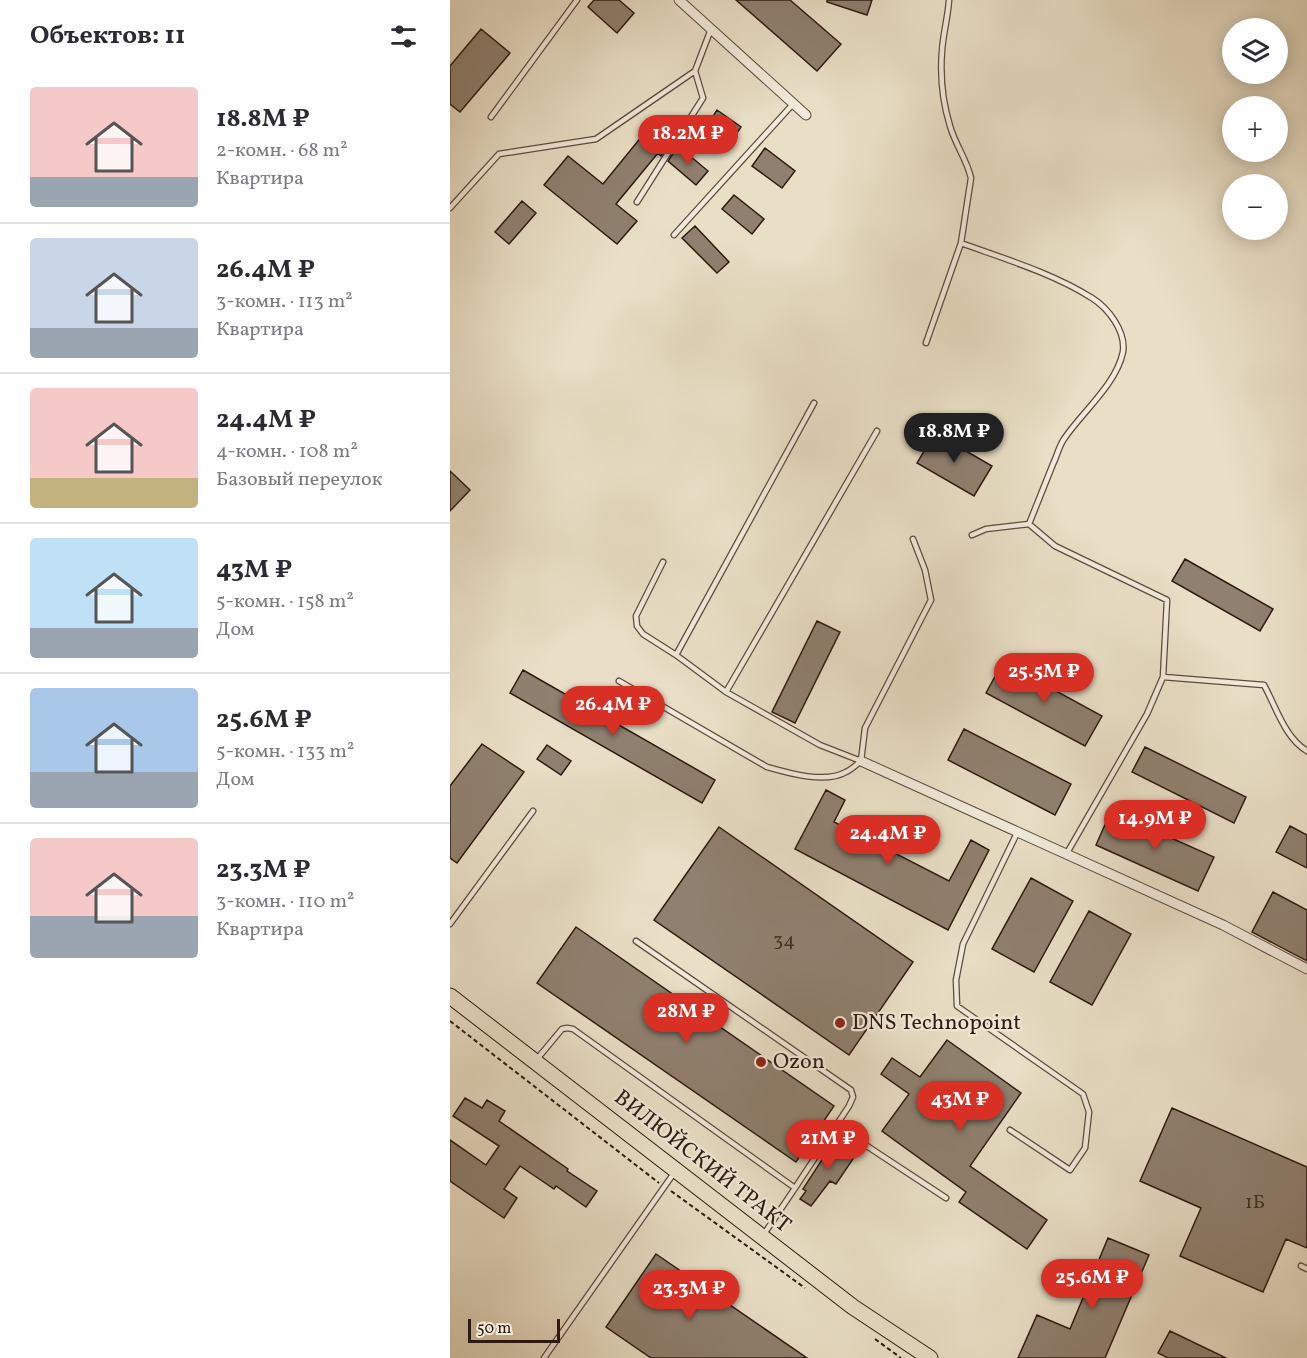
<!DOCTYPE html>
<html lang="ru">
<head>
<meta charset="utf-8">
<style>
  body { margin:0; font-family:Vollkorn,serif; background:#f7f7f7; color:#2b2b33; height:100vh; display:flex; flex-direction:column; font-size:22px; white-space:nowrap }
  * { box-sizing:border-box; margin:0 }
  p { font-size:20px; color:#7c7c81 }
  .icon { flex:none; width:33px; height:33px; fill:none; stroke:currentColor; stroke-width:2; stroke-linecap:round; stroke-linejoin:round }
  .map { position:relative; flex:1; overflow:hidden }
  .details { display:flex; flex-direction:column; background:#fff; width:450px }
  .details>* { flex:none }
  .buttons { position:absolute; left:772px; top:18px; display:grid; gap:12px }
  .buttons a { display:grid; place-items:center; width:66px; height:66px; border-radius:50%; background:#fff; box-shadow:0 3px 15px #0003; font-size:30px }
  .scale { position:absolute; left:18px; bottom:15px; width:92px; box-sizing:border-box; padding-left:6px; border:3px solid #2e1a11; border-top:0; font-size:16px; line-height:21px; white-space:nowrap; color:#2e1a11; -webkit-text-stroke:4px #f1eada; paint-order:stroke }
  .price { position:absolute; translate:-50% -51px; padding:0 14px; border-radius:21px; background:#d93025; color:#fff; font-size:20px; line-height:39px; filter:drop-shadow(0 2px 3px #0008) }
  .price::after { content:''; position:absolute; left:50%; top:36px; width:18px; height:14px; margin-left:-9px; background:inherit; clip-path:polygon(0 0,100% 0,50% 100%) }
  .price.active { background:#222; color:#fff }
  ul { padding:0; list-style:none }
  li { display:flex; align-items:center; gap:18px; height:150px; padding:0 30px }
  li+li { border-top:2px solid #e1e1e2 }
  li span { display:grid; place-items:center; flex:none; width:168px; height:120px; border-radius:6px; color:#555 }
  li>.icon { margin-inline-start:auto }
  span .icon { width:72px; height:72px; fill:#fffc; stroke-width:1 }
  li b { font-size:26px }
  h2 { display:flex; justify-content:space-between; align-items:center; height:72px; padding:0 30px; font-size:26px }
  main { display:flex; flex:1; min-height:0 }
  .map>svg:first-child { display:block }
</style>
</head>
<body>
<main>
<section class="details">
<h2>Объектов: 11<svg class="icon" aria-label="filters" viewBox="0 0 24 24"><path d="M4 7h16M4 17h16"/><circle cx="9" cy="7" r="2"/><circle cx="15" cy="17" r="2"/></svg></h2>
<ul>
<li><span style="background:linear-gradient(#f6c9c9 75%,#9aa5b1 0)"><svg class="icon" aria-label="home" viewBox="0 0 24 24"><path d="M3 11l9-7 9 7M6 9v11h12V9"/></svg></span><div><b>18.8M ₽</b><p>2-комн. · 68 m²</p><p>Квартира</p></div></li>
<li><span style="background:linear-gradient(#c9d6e8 75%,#9aa5b1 0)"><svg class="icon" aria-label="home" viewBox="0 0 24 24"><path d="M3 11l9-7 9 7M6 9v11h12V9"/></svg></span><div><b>26.4M ₽</b><p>3-комн. · 113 m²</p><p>Квартира</p></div></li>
<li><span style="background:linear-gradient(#f6c9c9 75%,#c2b280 0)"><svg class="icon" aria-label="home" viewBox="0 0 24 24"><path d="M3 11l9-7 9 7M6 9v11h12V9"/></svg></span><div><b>24.4M ₽</b><p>4-комн. · 108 m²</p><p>Базовый переулок</p></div></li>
<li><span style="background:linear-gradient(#bfe0f5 75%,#9aa5b1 0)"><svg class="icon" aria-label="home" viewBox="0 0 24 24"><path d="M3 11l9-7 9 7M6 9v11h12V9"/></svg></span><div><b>43M ₽</b><p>5-комн. · 158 m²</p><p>Дом</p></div></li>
<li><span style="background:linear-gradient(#a9c7e8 70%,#9aa5b1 0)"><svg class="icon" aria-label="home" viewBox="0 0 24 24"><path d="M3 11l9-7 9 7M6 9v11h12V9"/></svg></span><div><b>25.6M ₽</b><p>5-комн. · 133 m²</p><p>Дом</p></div></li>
<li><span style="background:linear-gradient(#f6c9c9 65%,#9aa5b1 0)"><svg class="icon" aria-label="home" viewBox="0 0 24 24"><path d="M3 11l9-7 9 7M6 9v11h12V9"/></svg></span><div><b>23.3M ₽</b><p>3-комн. · 110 m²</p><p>Квартира</p></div></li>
</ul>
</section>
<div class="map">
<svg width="857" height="1358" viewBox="0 0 857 1358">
  <rect width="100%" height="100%" fill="#e9dfc6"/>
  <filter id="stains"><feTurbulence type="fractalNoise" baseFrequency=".00333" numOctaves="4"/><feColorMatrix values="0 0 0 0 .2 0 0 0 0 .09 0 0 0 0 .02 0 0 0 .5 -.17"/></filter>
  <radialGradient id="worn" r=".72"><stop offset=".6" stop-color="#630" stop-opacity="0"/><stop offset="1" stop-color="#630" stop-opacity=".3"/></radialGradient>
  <path fill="#8f806f" stroke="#2e1a11" stroke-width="1.5" d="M144,0H169L184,13L167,33L138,7Z
    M286,0H340L391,44L367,71Z
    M377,0H422L417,15L377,2Z
    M31,29L60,53L10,112L0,104V66Z
    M267,110L291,127L278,146L254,130Z
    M201,125L221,141L211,156L208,153L166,204L187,221L167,244L94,185L118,156L153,184Z
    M228,146L258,171L246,185L218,161Z
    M315,148L345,171L332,188L302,166Z
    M284,195L314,219L302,234L272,209Z
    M72,201L86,213L59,244L45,232Z
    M245,226L279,262L267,273L232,238Z
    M485,433L542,466L524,496L467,463Z
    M0,471L20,490L0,511Z
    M735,559L823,609L810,631L722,581Z
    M367,621L390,632L345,723L322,712Z
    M553,662L652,716L635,746L536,693Z
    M73,670L265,780L252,803L60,693Z
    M514,729L621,784L605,815L498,760Z
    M32,744L74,772L7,863L0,858V786Z
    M97,745L121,761L111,775L87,759Z
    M695,747L796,797L784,823L682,772Z
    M376,790L395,800L384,822L499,881L521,840L539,850L498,930L345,849Z
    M661,811L764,857L748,891L646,845Z
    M840,826L857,835V868L826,852Z
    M269,827L463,962L399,1055L204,920Z
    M581,878L623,901L584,972L542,949Z
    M823,892L857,910V961L802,932Z
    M639,911L681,934L642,1005L600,982Z
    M126,927L384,1106L346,1162L87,983Z
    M497,1040L571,1093L520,1166L597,1220L577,1249L509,1202L516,1192L432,1131L459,1094L431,1074L442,1058L470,1077Z
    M15,1098L32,1108L37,1100L55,1111L49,1121L118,1169L117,1171L147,1191L136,1207L106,1186L104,1189L70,1166L54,1189L67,1198L54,1218L0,1181V1140L36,1165L49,1146L3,1116Z
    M722,1108L857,1167V1248L836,1239L813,1292L730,1256L751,1208L690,1181Z
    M386,1138L407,1153L386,1184L380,1181L361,1206L350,1199L356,1191L353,1189Z
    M658,1238L699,1255L655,1358H568L587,1315L620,1329Z
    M206,1254L357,1358H201L156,1327Z
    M720,1331L776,1358H718L708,1353Z"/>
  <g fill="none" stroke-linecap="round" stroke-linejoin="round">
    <defs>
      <path id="lane" d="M41,117L127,0
        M187,202L253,98L245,71
        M0,208L49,154L146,139L245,71L261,29
        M224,235L343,104
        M511,243C555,259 602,273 642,298C658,308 676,331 673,352C666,385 632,412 614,439C609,446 607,456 603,464C595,484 587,504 579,524
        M476,343L511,243L521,178C517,160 505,144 500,126C493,103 490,75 492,51C493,34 498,17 499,0
        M522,535L536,529L579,524L605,546L717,600L713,677L814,685C826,707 835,738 857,751
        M213,562L186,616L187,626L193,634L226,655L276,692L370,745L411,761
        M226,655L364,403
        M169,681L317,767C338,773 375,784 396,772C401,770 406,765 411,761L415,728L481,600L475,570L463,539
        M276,692L427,431
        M617,853L697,714L713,677
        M0,924L83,811
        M186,941L401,1090L403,1097L399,1106L345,1188
        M87,1059L112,1029L117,1028L123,1029L345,1188L314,1234
        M385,1125L496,1198
        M560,1130L620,1170L635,1148L639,1112L633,1094L507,1006L506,980L513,944L568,831
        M851,1266L857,1269
        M94,1358L224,1173"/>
      <path id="street" d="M229,0L356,115
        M411,761L773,925L857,969"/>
      <path id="primary" d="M0,996L403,1307L480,1358"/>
    </defs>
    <use href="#lane" stroke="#5d4b3e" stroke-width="7"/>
    <use href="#street" stroke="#5d4b3e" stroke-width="11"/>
    <use href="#primary" stroke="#2e1a11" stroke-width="17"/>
    <path stroke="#2e1a11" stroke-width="2" stroke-dasharray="4.5 3" stroke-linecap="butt" d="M0,1021L209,1183
      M221,1191L355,1288
      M425,1339L451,1358"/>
    <use href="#lane" stroke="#f1eada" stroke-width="4.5"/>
    <use href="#street" stroke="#f1eada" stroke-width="9"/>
    <use href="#primary" stroke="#e9dfc6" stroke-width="15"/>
  </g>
  <g fill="#8f2418" stroke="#f1eada" stroke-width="2">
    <circle cx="390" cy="1023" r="6"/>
    <circle cx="311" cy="1062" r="6"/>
  </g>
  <g text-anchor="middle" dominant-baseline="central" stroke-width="4.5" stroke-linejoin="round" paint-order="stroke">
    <g font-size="20" fill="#463428">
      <text x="334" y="941">34</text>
      <text x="805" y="1203">1Б</text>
    </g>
    <g font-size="22" fill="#2e1a11" stroke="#f1eada" text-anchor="start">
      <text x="402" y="1023">DNS Technopoint</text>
      <text x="323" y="1062">Ozon</text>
    </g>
    <g font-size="22" fill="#2e1a11" stroke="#f1eada">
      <text transform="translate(252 1162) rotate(38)">ВИЛЮЙСКИЙ ТРАКТ</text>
    </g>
  </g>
  <rect width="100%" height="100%" filter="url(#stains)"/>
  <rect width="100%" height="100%" fill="url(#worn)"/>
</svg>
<div class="buttons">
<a><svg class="icon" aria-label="layers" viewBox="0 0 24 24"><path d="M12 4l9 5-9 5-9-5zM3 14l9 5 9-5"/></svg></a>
<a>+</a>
<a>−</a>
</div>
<div class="scale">50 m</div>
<b class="price" style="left:238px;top:166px">18.2M ₽</b>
<b class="price active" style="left:504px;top:464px">18.8M ₽</b>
<b class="price" style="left:594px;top:704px">25.5M ₽</b>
<b class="price" style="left:163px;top:737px">26.4M ₽</b>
<b class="price" style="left:705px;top:851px">14.9M ₽</b>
<b class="price" style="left:438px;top:866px">24.4M ₽</b>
<b class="price" style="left:236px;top:1044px">28M ₽</b>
<b class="price" style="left:510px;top:1132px">43M ₽</b>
<b class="price" style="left:378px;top:1171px">21M ₽</b>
<b class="price" style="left:642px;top:1310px">25.6M ₽</b>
<b class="price" style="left:239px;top:1321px">23.3M ₽</b>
</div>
</main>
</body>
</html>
